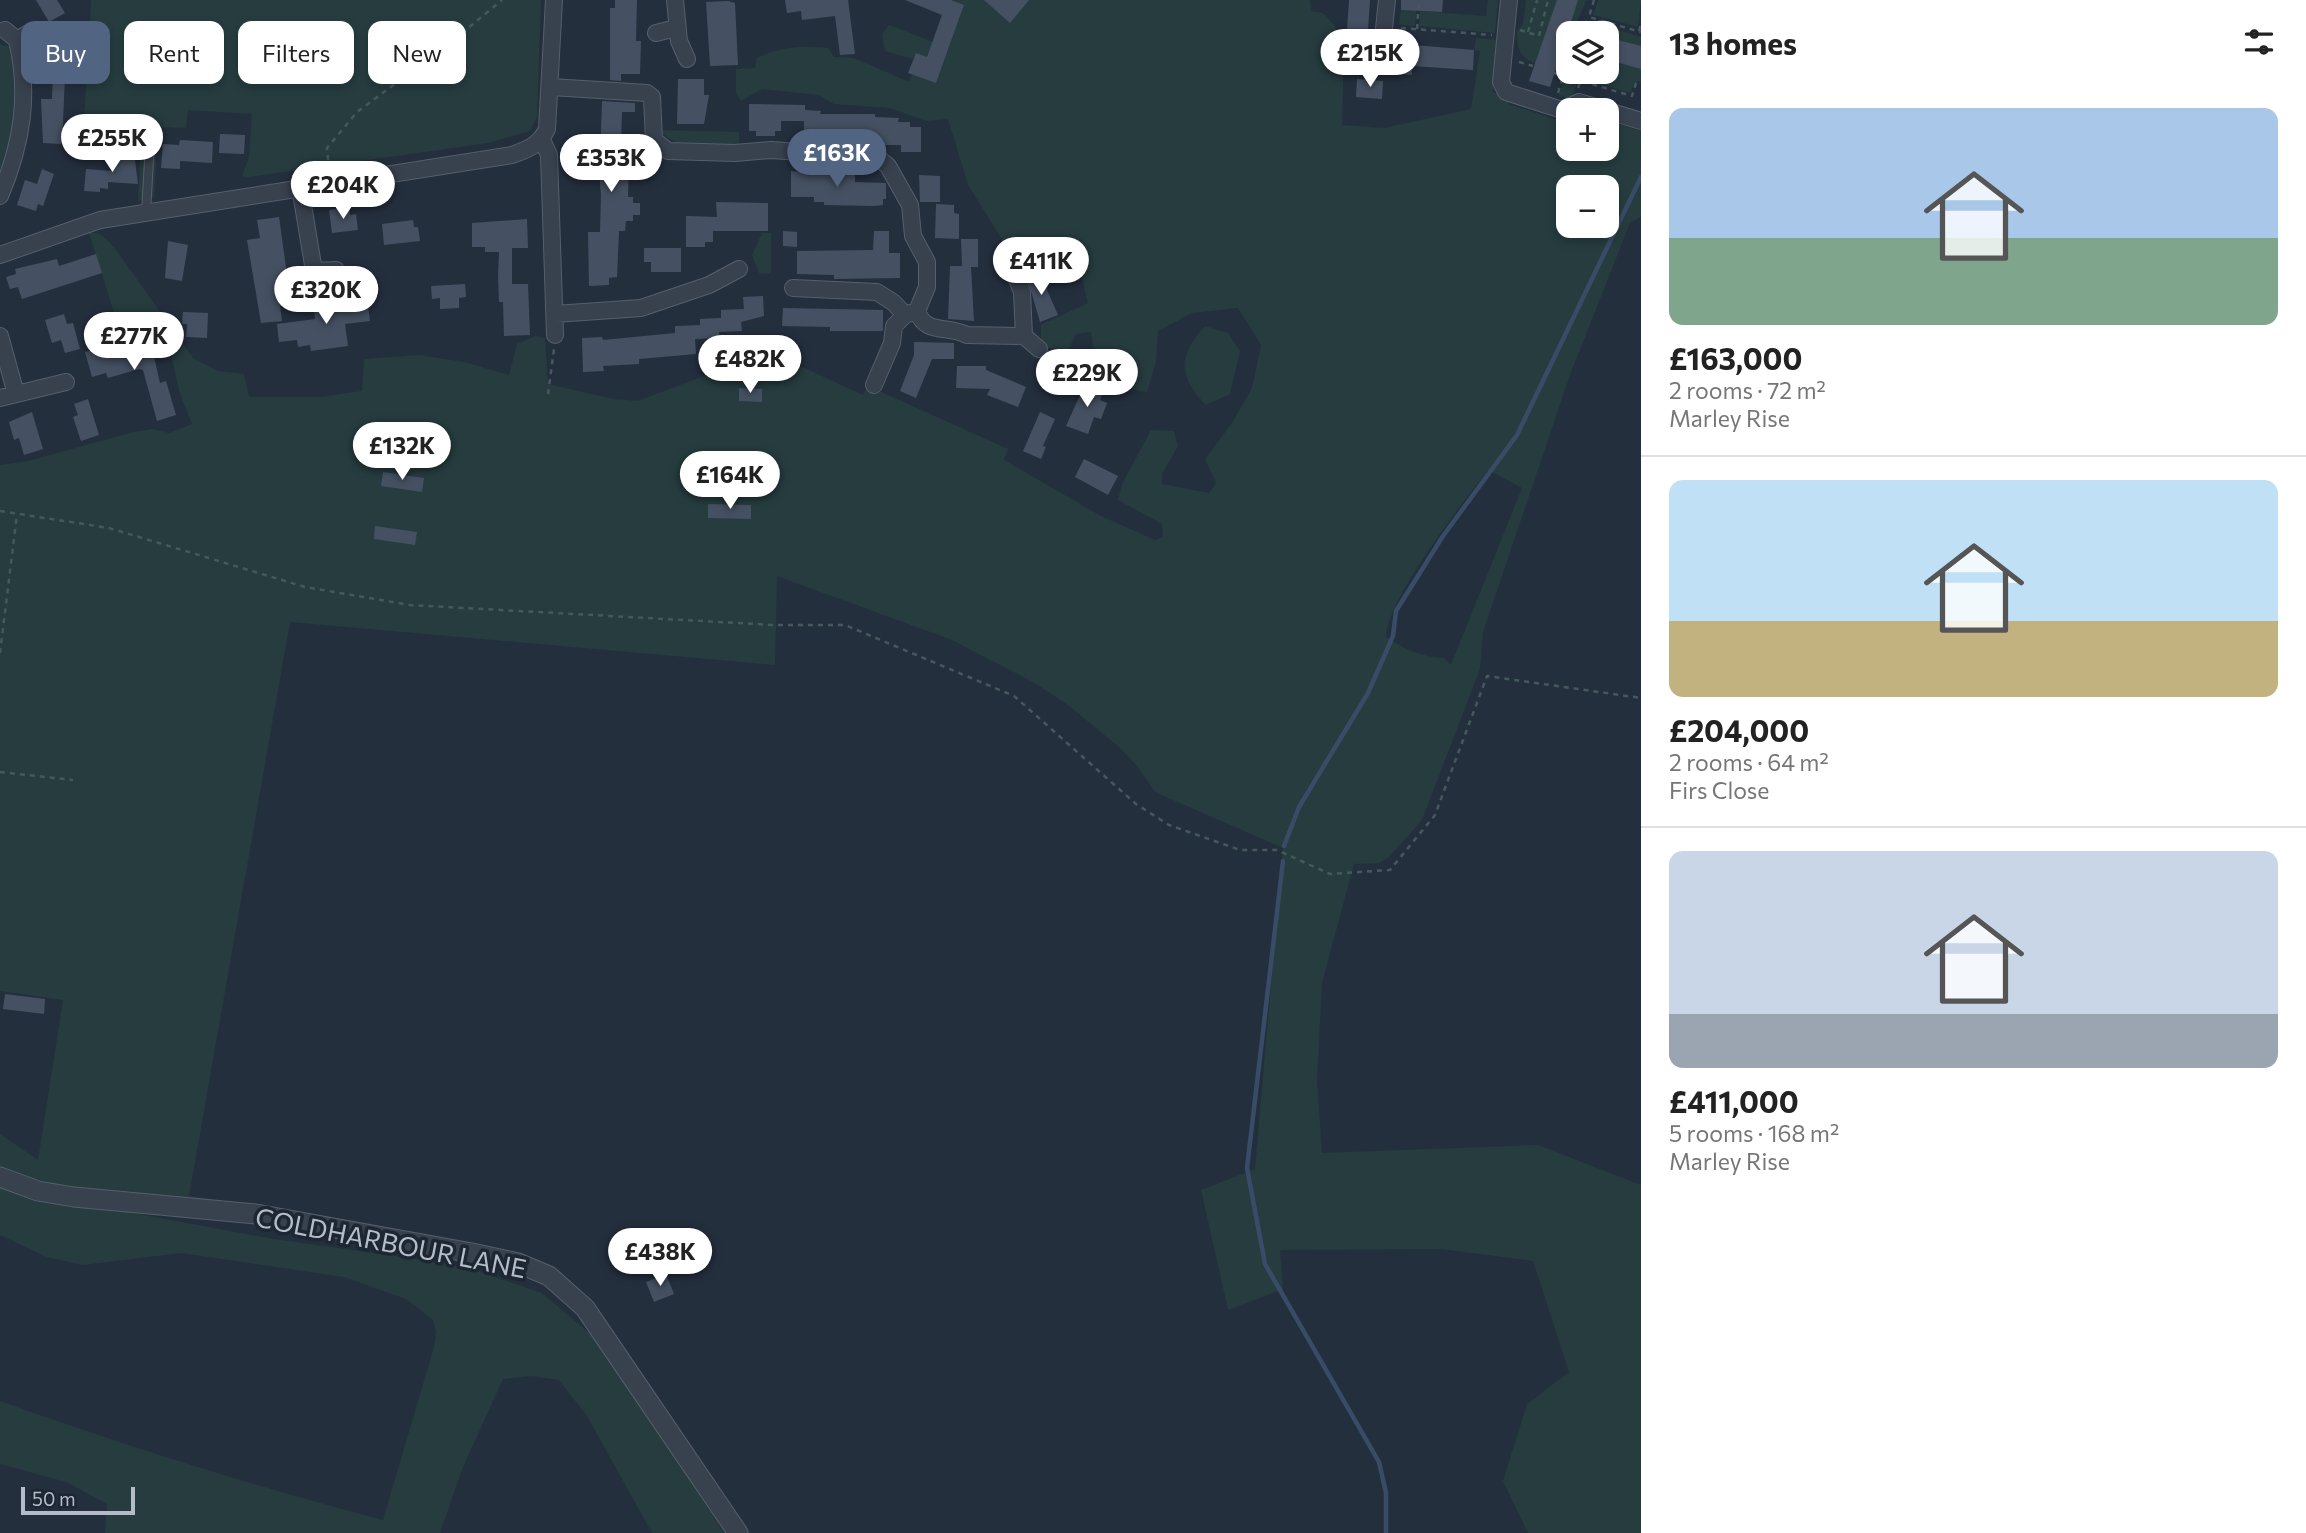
<!DOCTYPE html>
<html lang="en">
<head>
<meta charset="utf-8">
<style>
  body { margin:0; font-family:Commissioner,sans-serif; background:#f2f2f2; color:#222; height:100vh; display:flex; flex-direction:column; font-size:26px; white-space:nowrap }
  * { box-sizing:border-box; margin:0 }
  p { font-size:23px; color:#767676 }
  .icon { flex:none; width:38px; height:38px; fill:none; stroke:currentColor; stroke-width:2; stroke-linecap:round; stroke-linejoin:round }
  .map { position:relative; flex:1; overflow:hidden }
  .details { display:flex; flex-direction:column; background:#fff; width:665px }
  .details>* { flex:none }
  .hud { position:absolute; left:21px; top:21px; width:665px; height:63px; display:flex; gap:14px }
  .controls { position:absolute; left:1556px; top:21px; display:grid; gap:14px }
  .controls a { display:grid; place-items:center; width:63px; height:63px; border-radius:14px; background:#fff; box-shadow:0 4px 10px #0003; font-size:35px }
  .scale { position:absolute; left:21px; bottom:18px; width:114px; box-sizing:border-box; padding-left:7px; border:4px solid #b4bcc9; border-top:0; font-size:19px; line-height:24px; white-space:nowrap; color:#b4bcc9; -webkit-text-stroke:5px #1d2633; paint-order:stroke }
  .price { position:absolute; translate:-50% -60px; padding:0 16px; border-radius:24px; background:#fff; color:#222; font-size:23px; line-height:46px; filter:drop-shadow(0 2px 4px #0008) }
  .price::after { content:''; position:absolute; left:50%; top:42px; width:21px; height:16px; margin-left:-10px; background:inherit; clip-path:polygon(0 0,100% 0,50% 100%) }
  .price.current { background:#516482; color:#fff }
  ul { padding:0; list-style:none }
  li { display:grid; align-content:center; gap:14px; height:371px; padding:0 28px }
  li+li { border-top:2px solid #e0e0e0 }
  li span { display:grid; place-items:center; height:217px; border-radius:14px; color:#555 }
  li>.icon { margin-inline-start:auto }
  span .icon { width:126px; height:126px; fill:#fffc; stroke-width:1 }
  li b { font-size:30px }
  h2 { display:flex; justify-content:space-between; align-items:center; height:84px; padding:0 28px; font-size:30px }
  .chip { padding:0 24px; border-radius:14px; background:#fff; box-shadow:0 4px 10px #0003; font-size:24px; line-height:63px }
  .chip.current { background:#516482; color:#fff }
  main { display:flex; flex:1; min-height:0 }
  .map>svg:first-child { display:block }
</style>
</head>
<body>
<main>
<div class="map">
<svg width="1641" height="1533" viewBox="0 0 1641 1533">
  <rect width="100%" height="100%" fill="#242f3e"/>
  <path fill="#263c3f" fill-rule="evenodd" d="M91,0H541L537,117L530,131L488,143L248,177L242,176L249,157L252,114L188,110L186,128L158,127L154,197L138,201L141,141L83,137Z
    M951,0H1310L1311,11L1323,13L1335,26L1344,43L1342,125L1384,128L1471,109L1480,51L1474,50L1476,38L1497,40L1493,92L1509,98V104L1563,122L1568,117V149H1606L1607,120L1641,131V217L1630,223L1570,375L1483,632L1480,669L1422,820L1389,857L1379,863L1354,864L1322,983L1317,1081L1322,1153L1538,1145L1641,1185V1533H1528L1503,1481L1527,1404L1569,1372L1533,1261L1441,1249L1280,1250L1283,1289L1228,1310L1201,1190L1255,1169L1283,848L1155,792L1138,767L1119,747L1068,705L1033,682L952,640L777,576L775,665L290,622L189,1196L204,1198L198,1202L45,1185L0,1167V1134L38,1160L63,1000L0,991V465L28,461L133,432L152,429L169,433L192,424L179,391L168,338H156L144,325L121,335L89,233C101,231 106,239 114,247L193,358L218,371L244,374L249,397H320L362,391L364,359L420,355L464,362L509,375L517,344L535,336L545,338L548,384L614,399L638,401L722,369L763,367L770,352L863,395L868,386L1008,449L1004,460L1101,516L1155,540L1163,537L1162,524L1118,500L1122,484L1151,430L1174,431L1178,446L1162,474V484L1209,493L1216,483L1205,459L1232,423L1252,388L1261,345L1238,308L1192,313L1158,331L1156,362L1147,392C1111,386 1095,369 1091,332L1076,334L1066,354L1055,348H1041V325L1088,303L1076,254L1017,263L968,185L948,119L926,121L890,108L834,104L819,95L762,89L741,101L736,92V69L755,68L757,58C781,46 802,46 828,48L834,57L854,58L909,82L912,74L936,83L964,5ZM1568,187H1606V226H1568ZM1488,470L1522,488L1451,665L1444,658C1420,657 1406,649 1386,637C1387,599 1463,502 1488,470Z
    M1402,0H1417L1415,26L1399,25Z
    M1488,0H1498L1495,33L1419,26L1420,11L1486,16Z
    M1526,0H1590L1586,1L1572,33H1568V47L1561,71C1534,63 1516,64 1517,31L1523,24Z
    M1598,0H1641L1638,27L1593,15Z
    M889,25L933,42L927,57L916,53L913,59L885,51L882,34Z
    M1602,25L1641,37V82L1635,81L1630,93L1587,80L1589,72H1606V33H1600Z
    M0,44L14,48L17,127L0,189Z
    M1564,78L1577,82L1574,92L1568,98L1559,95Z
    M659,130L739,132V148C710,147 680,152 659,130Z
    M762,233H771V274L759,273L752,255Z
    M1205,326L1228,333L1240,351L1230,394L1206,405C1178,377 1178,355 1205,326Z
    M0,1183L100,1207L274,1239L460,1265L542,1293L601,1343L724,1533H652L587,1416L559,1380L531,1376L503,1379L463,1467L440,1533H105L107,1504L66,1482L0,1464V1401C126,1446 253,1486 383,1520L434,1347L436,1332L433,1320L406,1299L344,1277L181,1253L83,1265L47,1257L0,1235Z"/>
  <g fill="none" stroke-linecap="round" stroke-linejoin="round">
    <path stroke="#394c67" stroke-width="4.5" d="M1284,846L1299,807L1368,693L1393,636L1396,611L1443,536L1517,435L1641,177
      M1283,861L1247,1168L1265,1264L1379,1462L1386,1493V1533"/>
  </g>
  <path fill="#455162" d="M36,0H57L65,13L49,22Z
    M615,0H637L636,41H641L640,74H621V81L610,80V8H615Z
    M785,0H848L855,54L840,55L835,16L802,20L801,11L787,13Z
    M905,0H951L964,5L936,83L908,73L916,53L927,57L942,15Z
    M984,0H1029L1010,23Z
    M1349,0H1370L1368,30L1347,29Z
    M1401,0H1443L1442,12L1401,10Z
    M1557,0H1578L1550,87L1529,81Z
    M728,1L735,3L738,65L710,66L706,2Z
    M1606,37L1641,46V69L1606,59Z
    M1401,44L1474,50L1473,70L1412,66V75L1399,74Z
    M44,46H61L60,55H66L62,144L43,143L41,99H52L53,72H43Z
    M678,79H704V95H709L704,124H677Z
    M1357,79L1383,81L1382,99L1356,97Z
    M602,101L635,103V112H622L621,143L638,144L637,156H629L628,197H633V203H640V215H633V221H626L625,231H619L617,277L609,278V285L589,286L588,232H600L601,194L599,174H586L587,162H600Z
    M749,104L805,105V110L821,111L820,114H875V117L899,118L898,122H910V127H921V152H901V145H875V133L804,134V121H781V131H775V136H756V131H749Z
    M220,134L245,135L244,154L219,153Z
    M180,140L213,142L212,163L180,161V169L161,168L163,144L179,145Z
    M112,154L129,155V160H135L138,184L108,182V189L100,188V192L84,191L86,169L112,171Z
    M42,169L54,174L43,206L38,204L36,211L17,205L25,180L37,184Z
    M791,171L855,175V182L886,183V199H883V205L874,206L824,205V202H814V197H791Z
    M919,175L940,176V202H920Z
    M716,202L768,203V231H713V242H705V247H686V216L717,217Z
    M936,204L954,205V213L959,214V239L935,238Z
    M349,207L350,215L356,214L358,230L332,233L329,210Z
    M279,217L289,289L278,291L282,321L261,323L247,240L260,238L257,220Z
    M527,219L528,248H512V284H528L530,335L504,336L503,302H499L498,277L499,252H485V247H472V223Z
    M413,220L414,227H418L420,241L384,245L382,224Z
    M783,231L797,232V247L783,246Z
    M874,231H889V253H900V278L834,279V275L797,274V251L873,250Z
    M961,239H978V267H971L974,321L948,319L950,266H962Z
    M168,241L188,245L182,281L165,278Z
    M644,248H681V272H651V262H644Z
    M96,254L102,273L22,299L18,287L10,289L6,277L16,274L15,269L57,259L59,266Z
    M1038,269L1058,315L1040,322L1026,274Z
    M465,284L466,297L459,298V308L440,309V298L432,299L431,286Z
    M763,296L764,316L741,322L742,331L719,332V338L695,339L696,354L639,359V364L603,366L604,371L583,372L582,338L602,337L603,340L675,333V326L700,325V319L721,318V310L744,309L743,297Z
    M367,299L370,321L345,324L348,346L311,351L310,345L298,347L297,340L279,342L277,324L315,319L314,308Z
    M783,308L883,310V331H830V327L782,326Z
    M183,312L208,313L207,338L186,337L187,324H182Z
    M64,314L67,324L73,323L80,349L65,353L61,340L52,343L45,320Z
    M150,339L160,383L166,381L176,415L157,421L143,370L139,369L108,378L106,373L92,377L85,352L108,345L110,352Z
    M914,342L954,343V359H932L916,398L900,391L914,355Z
    M1075,350L1090,355L1084,371L1069,366Z
    M957,366H986V370L1026,387L1018,407L987,395L990,389L956,388Z
    M1086,382L1104,389L1100,400L1107,403L1101,419L1094,417L1088,434L1066,426Z
    M739,388L762,389V402L739,401Z
    M88,399L99,435L81,441L73,417L78,415L74,404Z
    M32,412L43,449L24,455L19,438L14,440L9,422Z
    M1040,412L1055,419L1043,446L1046,447L1041,459L1023,451Z
    M387,436L429,440L427,454L386,449Z
    M1084,459L1118,476L1108,495L1075,477Z
    M383,472L424,478L422,492L381,486Z
    M708,504L751,505V519L708,518Z
    M375,526L417,532L415,545L374,539Z
    M5,994L45,999L44,1014L3,1009Z
    M666,1274L674,1294L654,1302L646,1282Z"/>
  <g fill="none" stroke-linecap="round" stroke-linejoin="round">
    <defs>
      <path id="service" d="M146,212L151,126"/>
      <path id="minor" d="M675,0L679,41L687,59
        M1509,0L1501,82L1506,92L1562,110L1579,102L1641,121
        M5,30L17,40L32,31
        M656,33L676,28
        M1380,66L1387,0
        M551,87L647,93L652,97L654,140L668,151L735,153L771,150L877,157L888,166L910,205L913,236L927,262V287L917,311L905,315L894,303L877,292L793,288
        M542,140L549,155L555,335
        M300,187L314,271L336,270
        M0,196C22,144 30,95 17,40
        M0,255L100,220L512,155C529,149 539,145 547,129L554,0
        M1012,267L1022,292L1024,336
        M314,271L316,294
        M917,311C925,335 948,325 967,335L1024,336L1039,349
        M555,314L641,308L709,285L739,269
        M0,336L16,394
        M874,385L892,343L894,326L905,315
        M0,398L66,382"/>
      <path id="tertiary" d="M0,1177L38,1191L74,1197L256,1214L472,1253L518,1263L549,1276L585,1308L738,1533"/>
    </defs>
    <use href="#service" stroke="#565f6c" stroke-width="10"/>
    <use href="#minor" stroke="#565f6c" stroke-width="18"/>
    <use href="#tertiary" stroke="#565f6c" stroke-width="21"/>
    <path stroke="#44595c" stroke-width="2.5" stroke-dasharray="5 5" stroke-linecap="butt" d="M1594,0L1589,17L1641,32
      M1401,28L1492,35
      M1417,29L1419,0
      M1520,30L1539,36L1548,0
      M1639,31L1641,24
      M1528,32L1537,0
      M1578,33L1589,17
      M1596,33L1600,20
      M1519,62L1533,66
      M1554,73L1632,96L1636,83L1641,84
      M1578,88L1584,72
      M1558,93L1568,59
      M329,170L327,148L357,112L449,44L502,0
      M548,394L554,349
      M0,511L109,528L305,587L410,605L774,625H845L1014,696L1136,804L1169,825L1240,850H1277L1330,874L1390,870L1435,815L1487,676L1641,698
      M0,653L17,514
      M0,772L73,780"/>
    <use href="#service" stroke="#38414e" stroke-width="8"/>
    <use href="#minor" stroke="#38414e" stroke-width="16"/>
    <use href="#tertiary" stroke="#38414e" stroke-width="19"/>
  </g>
  <g text-anchor="middle" dominant-baseline="central" stroke-width="7" stroke-linejoin="round" paint-order="stroke">
    <g font-size="26" fill="#b4bcc9" stroke="#1d2633">
      <text transform="translate(391 1242) rotate(11)">COLDHARBOUR LANE</text>
    </g>
  </g>
</svg>
<div class="controls">
<a><svg class="icon" aria-label="layers" viewBox="0 0 24 24"><path d="M12 4l9 5-9 5-9-5zM3 14l9 5 9-5"/></svg></a>
<a>+</a>
<a>−</a>
</div>
<div class="scale">50 m</div>
<b class="price" style="left:1370px;top:89px">£215K</b>
<b class="price" style="left:112px;top:174px">£255K</b>
<b class="price current" style="left:837px;top:189px">£163K</b>
<b class="price" style="left:611px;top:194px">£353K</b>
<b class="price" style="left:343px;top:221px">£204K</b>
<b class="price" style="left:1041px;top:297px">£411K</b>
<b class="price" style="left:326px;top:326px">£320K</b>
<b class="price" style="left:134px;top:372px">£277K</b>
<b class="price" style="left:750px;top:395px">£482K</b>
<b class="price" style="left:1087px;top:409px">£229K</b>
<b class="price" style="left:402px;top:482px">£132K</b>
<b class="price" style="left:730px;top:511px">£164K</b>
<b class="price" style="left:660px;top:1288px">£438K</b>
<div class="hud">
<a class="chip current">Buy</a>
<a class="chip">Rent</a>
<a class="chip">Filters</a>
<a class="chip">New</a>
</div>
</div>
<section class="details">
<h2>13 homes<svg class="icon" aria-label="filters" viewBox="0 0 24 24"><path d="M4 7h16M4 17h16"/><circle cx="9" cy="7" r="2"/><circle cx="15" cy="17" r="2"/></svg></h2>
<ul>
<li><span style="background:linear-gradient(#a9c7e8 60%,#7fa58c 0)"><svg class="icon" aria-label="home" viewBox="0 0 24 24"><path d="M3 11l9-7 9 7M6 9v11h12V9"/></svg></span><div><b>£163,000</b><p>2 rooms · 72 m²</p><p>Marley Rise</p></div></li>
<li><span style="background:linear-gradient(#bfe0f5 65%,#c2b280 0)"><svg class="icon" aria-label="home" viewBox="0 0 24 24"><path d="M3 11l9-7 9 7M6 9v11h12V9"/></svg></span><div><b>£204,000</b><p>2 rooms · 64 m²</p><p>Firs Close</p></div></li>
<li><span style="background:linear-gradient(#c9d6e8 75%,#9aa5b1 0)"><svg class="icon" aria-label="home" viewBox="0 0 24 24"><path d="M3 11l9-7 9 7M6 9v11h12V9"/></svg></span><div><b>£411,000</b><p>5 rooms · 168 m²</p><p>Marley Rise</p></div></li>
</ul>
</section>
</main>
</body>
</html>
